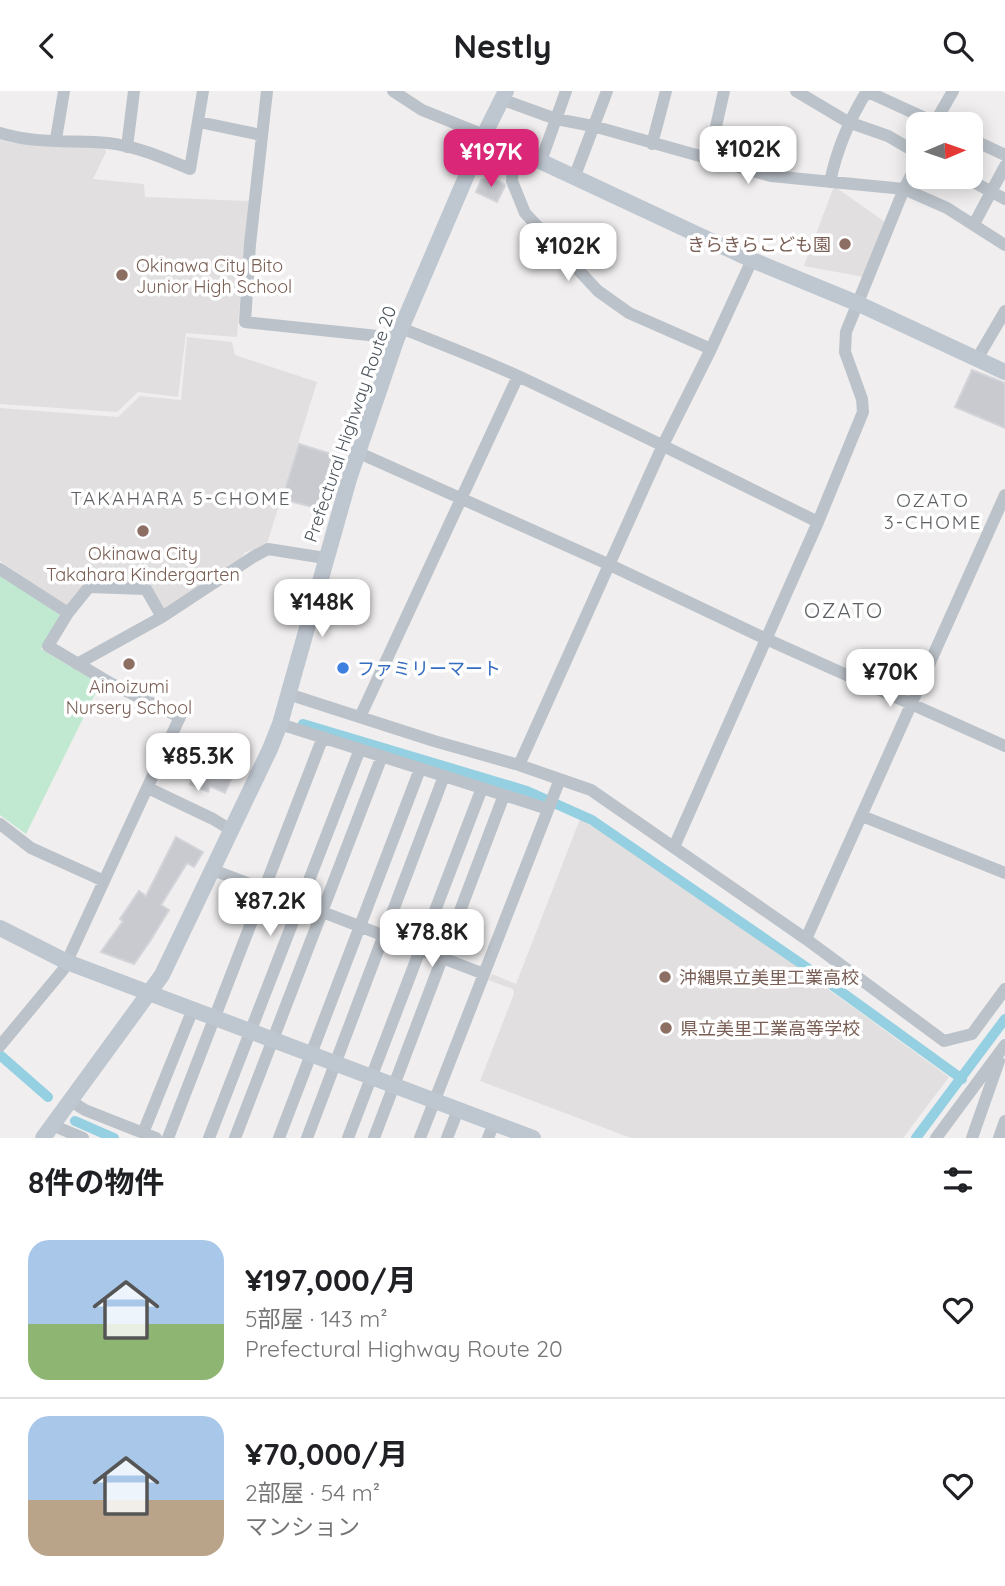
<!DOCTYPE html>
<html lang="ja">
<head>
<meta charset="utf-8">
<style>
  body { margin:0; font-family:Quicksand,"Noto Sans JP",sans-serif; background:#f6f6f6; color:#202124; height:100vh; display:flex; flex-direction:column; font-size:26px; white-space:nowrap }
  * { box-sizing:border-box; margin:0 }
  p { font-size:23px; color:#757577 }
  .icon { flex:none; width:38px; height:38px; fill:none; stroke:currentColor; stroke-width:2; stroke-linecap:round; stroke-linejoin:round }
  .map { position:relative; height:1047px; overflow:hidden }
  .panel { display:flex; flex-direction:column; background:#fff; flex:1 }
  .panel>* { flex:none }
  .needle { width:46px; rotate:88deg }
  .fabs { position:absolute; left:906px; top:21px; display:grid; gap:14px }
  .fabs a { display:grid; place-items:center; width:77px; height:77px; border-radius:14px; background:#fff; box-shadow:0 4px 18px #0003; font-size:35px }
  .price { position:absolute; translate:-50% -60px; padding:0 16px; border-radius:14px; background:#fff; color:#222; font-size:23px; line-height:46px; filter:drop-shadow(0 2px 4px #0008) }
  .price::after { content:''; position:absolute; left:50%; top:42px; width:21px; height:16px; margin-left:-10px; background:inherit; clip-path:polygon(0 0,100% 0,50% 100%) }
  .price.on { background:#db2777; color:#fff }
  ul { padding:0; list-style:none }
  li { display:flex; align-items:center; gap:21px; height:175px; padding:0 28px }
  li+li { border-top:2px solid #e0e0e0 }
  li span { display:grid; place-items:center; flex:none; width:196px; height:140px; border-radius:21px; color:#555 }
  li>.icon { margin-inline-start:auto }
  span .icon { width:84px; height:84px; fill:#fffc; stroke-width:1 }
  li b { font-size:30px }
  h2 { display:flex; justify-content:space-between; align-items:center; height:84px; padding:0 28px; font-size:30px }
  header { display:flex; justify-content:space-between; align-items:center; height:91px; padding:0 28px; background:#fff; font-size:32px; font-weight:700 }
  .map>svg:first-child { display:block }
</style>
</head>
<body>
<header><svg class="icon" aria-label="back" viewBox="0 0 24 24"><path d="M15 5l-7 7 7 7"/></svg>Nestly<svg class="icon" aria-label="search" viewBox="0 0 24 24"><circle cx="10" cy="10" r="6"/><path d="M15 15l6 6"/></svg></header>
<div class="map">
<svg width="1005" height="1047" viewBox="0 0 1005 1047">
  <rect width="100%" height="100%" fill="#f0eeee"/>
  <path fill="#e1dfdf" d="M0,49L13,52L104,56L106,61L93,88L144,93L145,106L249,110L237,246L186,242L178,306L138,301L117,321L0,313Z
    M834,95L885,131L864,186L804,175Z
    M187,246L232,251L235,264L317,291L266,456L246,461L238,470L164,519L149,494L86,491L67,515L0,470V317L118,326L140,305L181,309Z
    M580,728L612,747L792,872L949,986L903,1047H631L480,990L514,903L513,898L488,889L492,883L516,893Z"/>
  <path fill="#c1e9d1" d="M0,484L60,524L41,558L100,593L26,743L0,724Z"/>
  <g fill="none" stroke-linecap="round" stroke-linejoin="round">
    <path stroke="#94d0e1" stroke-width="10" d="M303,633L527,700L592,729L825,889L962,988
      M0,964L48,1006
      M75,1030L114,1047
      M916,1047L1005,928"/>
  </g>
  <path fill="#c9cad0" stroke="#d3d4d9" stroke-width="2" d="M490,86L504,93L505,95L497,111L476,101L481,89Z
    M972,279L1005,292V337L955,316Z
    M299,353L337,365L320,418L282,408Z
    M189,661L234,682L225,702L210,695L208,701L190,693L193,687L180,680Z
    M176,746L203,761L194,776L187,772L161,814L169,819L150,850L134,873L101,861L123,830L120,828L139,800L146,805Z"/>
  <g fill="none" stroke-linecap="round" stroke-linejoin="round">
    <path stroke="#bbc2c9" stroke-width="12" d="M267,0L250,153L245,231L397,247
      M393,0L422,19L484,44
      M796,0L848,31L888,45L919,63
      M866,0L938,33
      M501,8L556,28L593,35L771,85L904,98L947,117L1005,154
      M199,31L261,44
      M934,33L953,0
      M0,42C34,53 73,49 108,52C136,55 164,67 190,78L203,0
      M56,48L64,0
      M971,48L1005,64
      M652,53L666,0
      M127,56L134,0
      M514,58L512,90L525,122L598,200L629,222L711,258
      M709,67L724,0
      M541,70L566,0
      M964,86L1005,108
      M574,87L607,0
      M830,91C837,57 849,29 867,0
      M974,133L1005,75
      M401,237C441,253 481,268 520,286C620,333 719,382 818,431
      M977,268L1005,220
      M357,361L610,474L764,547L1005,655
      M0,478L68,522
      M77,573L162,526
      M288,603L434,650L519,674L591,699L806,848L944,950L972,943L1005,898
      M360,626L518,285
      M280,633L548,718
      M519,674L663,354L711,258L752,169
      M148,697L213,728L231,739
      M862,725L1005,782
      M0,733L31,757L104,790L180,626L110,592L48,555L68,522L89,496L146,498L162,526L253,466L268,458L325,467
      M674,756L818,431L863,321L862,308L845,261L846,241L904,98L919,69
      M213,779L484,883
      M806,848L1005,404
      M0,955L63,879L104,790
      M69,1009L85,1019L156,1047
      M52,1034L83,1047
      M143,1042L193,918
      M168,1047L323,646
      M209,1047L360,658
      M235,1047L382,665
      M279,1047L420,678
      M307,1047L444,685
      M348,1047L482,697
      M374,1047L504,704
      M420,1047L560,688
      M447,1047L458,1019
      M488,1047L494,1032
      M936,1047L1005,954
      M972,1047L999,970
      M999,1047L1005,1030"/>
    <path stroke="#bec6d0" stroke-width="16" d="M484,44L752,169L859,213L1005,281
      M0,837L67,871L533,1047
      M43,1047L162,884L270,658L280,633L349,388L397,247L484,44L506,0"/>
  </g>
  <g fill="#8d6e63" stroke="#fff" stroke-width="2.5">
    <circle cx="845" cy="153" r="7"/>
    <circle cx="122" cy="184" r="7"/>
    <circle cx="143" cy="440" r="7"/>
    <circle cx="129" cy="573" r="7"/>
    <circle cx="665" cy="886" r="7"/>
    <circle cx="666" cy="937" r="7"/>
  </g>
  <circle fill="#3f7fe0" stroke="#fff" stroke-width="2.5" cx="343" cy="577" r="7"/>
  <g text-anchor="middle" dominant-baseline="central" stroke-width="7" stroke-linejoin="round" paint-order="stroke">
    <g font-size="18" fill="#785e54" stroke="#fff" text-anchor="start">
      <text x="831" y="153" text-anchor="end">きらきらこども園</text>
      <text x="136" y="174">Okinawa City Bito<tspan x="136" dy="21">Junior High School</tspan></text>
      <text x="143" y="462" text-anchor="middle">Okinawa City<tspan x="143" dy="21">Takahara Kindergarten</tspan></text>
      <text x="129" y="595" text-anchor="middle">Ainoizumi<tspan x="129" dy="21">Nursery School</tspan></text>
      <text x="679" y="886">沖縄県立美里工業高校</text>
      <text x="680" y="937">県立美里工業高等学校</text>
    </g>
    <g font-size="18" fill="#485159" stroke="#fff">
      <text transform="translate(350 333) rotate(-71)">Prefectural Highway Route 20</text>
    </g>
    <g font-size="18" fill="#366cbe" stroke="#fff" text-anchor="start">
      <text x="357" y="577">ファミリーマート</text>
    </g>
    <g font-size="19" letter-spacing="2" fill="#5b5e62" stroke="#fff">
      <text x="181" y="407">TAKAHARA 5-CHOME</text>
      <text x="933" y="409">OZATO<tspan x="933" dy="22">3-CHOME</tspan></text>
    </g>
    <g font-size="21" letter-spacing="2" fill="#5b5e62" stroke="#fff">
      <text x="844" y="519">OZATO</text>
    </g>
  </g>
</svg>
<div class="fabs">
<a><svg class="needle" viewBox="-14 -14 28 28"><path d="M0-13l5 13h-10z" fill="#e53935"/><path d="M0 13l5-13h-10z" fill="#757577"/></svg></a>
</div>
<b class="price" style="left:748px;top:95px">¥102K</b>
<b class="price on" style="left:491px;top:98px">¥197K</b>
<b class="price" style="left:568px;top:192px">¥102K</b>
<b class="price" style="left:322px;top:548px">¥148K</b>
<b class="price" style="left:890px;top:618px">¥70K</b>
<b class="price" style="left:198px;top:702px">¥85.3K</b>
<b class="price" style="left:270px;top:847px">¥87.2K</b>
<b class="price" style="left:432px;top:878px">¥78.8K</b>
</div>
<section class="panel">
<h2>8件の物件<svg class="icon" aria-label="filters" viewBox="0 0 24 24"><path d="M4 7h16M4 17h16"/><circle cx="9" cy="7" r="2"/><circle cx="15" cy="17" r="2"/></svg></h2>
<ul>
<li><span style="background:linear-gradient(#a9c7e8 60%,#8fb573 0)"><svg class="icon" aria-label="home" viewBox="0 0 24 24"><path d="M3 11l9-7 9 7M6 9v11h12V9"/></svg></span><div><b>¥197,000/月</b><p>5部屋 · 143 m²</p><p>Prefectural Highway Route 20</p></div><svg class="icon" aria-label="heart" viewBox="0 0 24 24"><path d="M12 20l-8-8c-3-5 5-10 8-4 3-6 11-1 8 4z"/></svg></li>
<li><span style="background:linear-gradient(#a9c7e8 60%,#b9a48a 0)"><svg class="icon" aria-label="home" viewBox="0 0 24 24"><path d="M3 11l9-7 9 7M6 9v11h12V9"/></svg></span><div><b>¥70,000/月</b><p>2部屋 · 54 m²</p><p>マンション</p></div><svg class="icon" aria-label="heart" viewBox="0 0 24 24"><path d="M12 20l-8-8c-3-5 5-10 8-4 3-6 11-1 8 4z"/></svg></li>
</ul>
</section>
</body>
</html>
